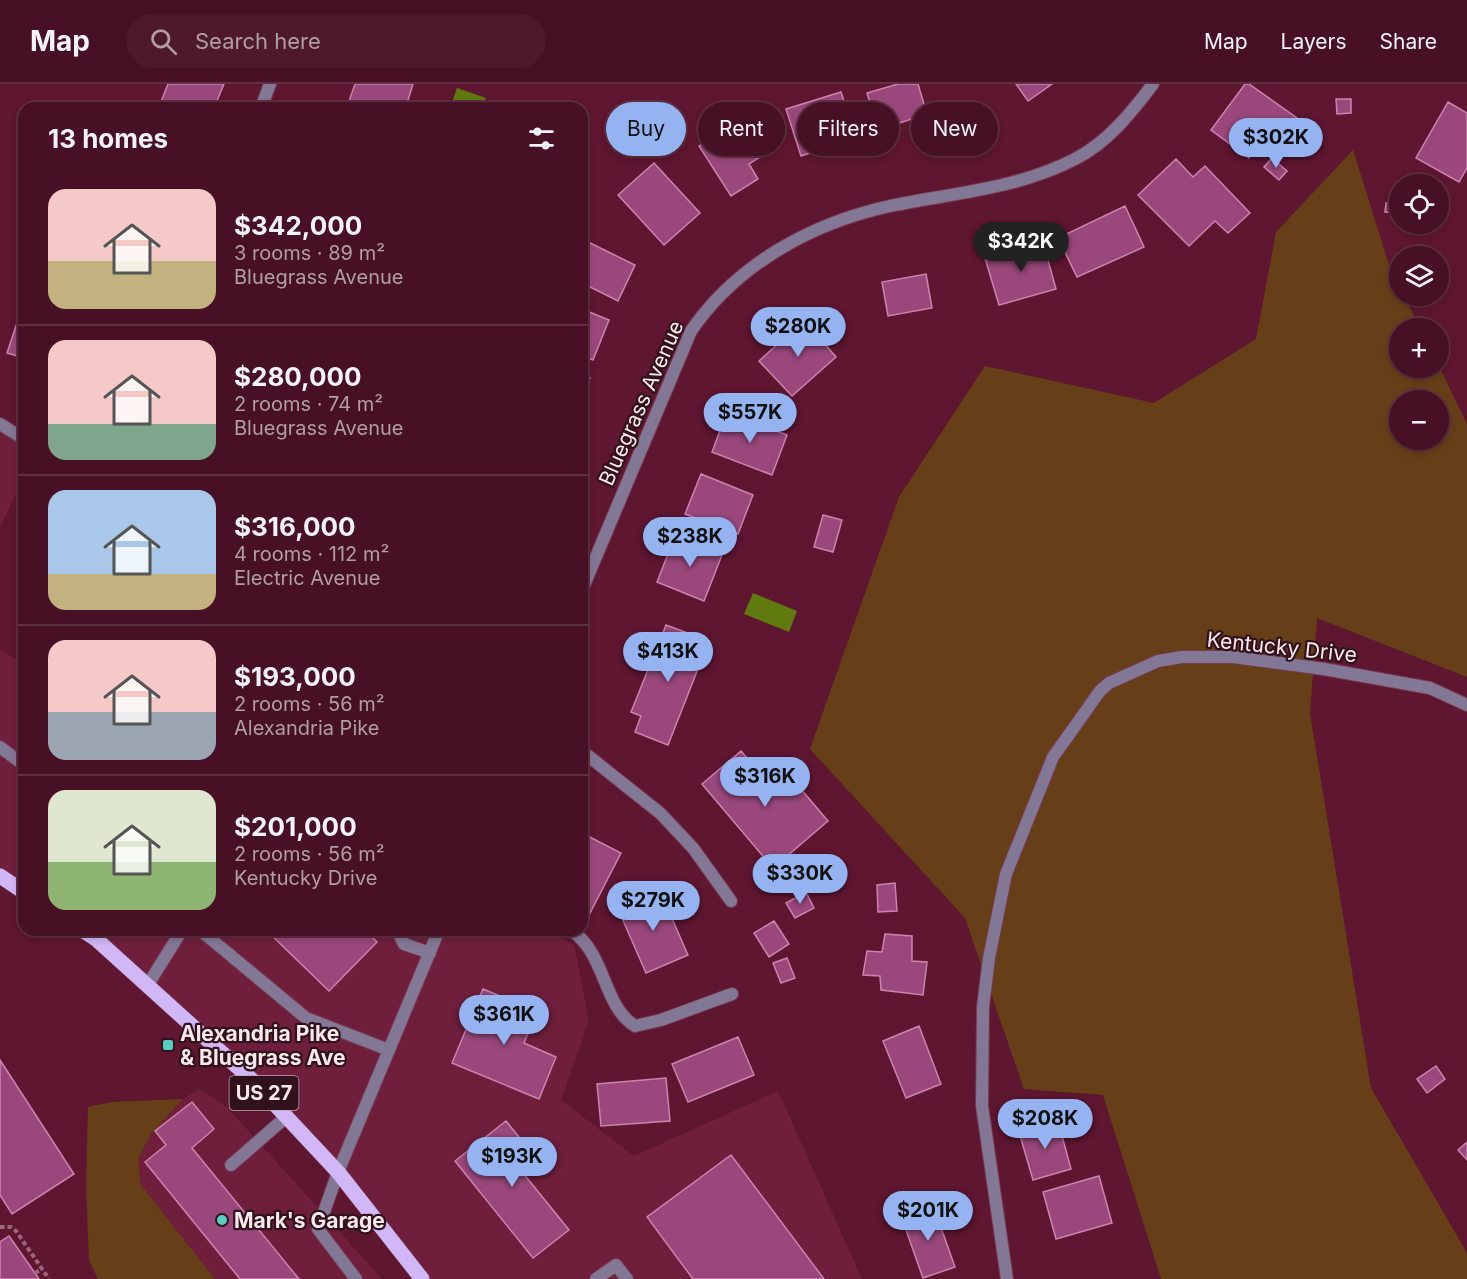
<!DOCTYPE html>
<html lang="en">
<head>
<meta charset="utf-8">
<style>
  body { margin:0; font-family:Inter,sans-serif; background:#4e192c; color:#f1f3f6; height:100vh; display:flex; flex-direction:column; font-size:22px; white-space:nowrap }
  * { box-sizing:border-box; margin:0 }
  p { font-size:20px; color:#b09da6 }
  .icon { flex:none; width:33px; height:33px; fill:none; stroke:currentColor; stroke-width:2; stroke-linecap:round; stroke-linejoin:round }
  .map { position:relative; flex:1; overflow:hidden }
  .drawer { position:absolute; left:18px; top:18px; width:570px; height:834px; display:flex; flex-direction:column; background:#471024; border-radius:18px; box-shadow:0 3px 9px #0003,0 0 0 2px #5f3041 }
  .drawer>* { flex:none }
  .banner { position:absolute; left:606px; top:18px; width:570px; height:54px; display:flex; gap:12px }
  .controls { position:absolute; left:1389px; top:90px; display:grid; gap:12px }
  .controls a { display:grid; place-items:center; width:60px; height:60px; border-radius:50%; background:#471024; box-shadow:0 3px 9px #0003,0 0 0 2px #5f3041; font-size:30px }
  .price { position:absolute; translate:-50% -51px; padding:0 14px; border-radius:21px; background:#95b2f1; color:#111; font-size:20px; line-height:39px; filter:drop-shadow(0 2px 3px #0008) }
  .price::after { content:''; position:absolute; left:50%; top:36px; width:18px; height:14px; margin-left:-9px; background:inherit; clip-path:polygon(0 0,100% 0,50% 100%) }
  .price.current { background:#222; color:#fff }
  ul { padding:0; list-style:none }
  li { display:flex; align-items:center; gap:18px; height:150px; padding:0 30px }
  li+li { border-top:2px solid #5f3041 }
  li span { display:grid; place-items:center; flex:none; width:168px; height:120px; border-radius:18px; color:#555 }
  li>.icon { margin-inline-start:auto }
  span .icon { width:72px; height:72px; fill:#fffc; stroke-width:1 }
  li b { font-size:26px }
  h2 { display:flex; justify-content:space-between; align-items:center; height:72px; padding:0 30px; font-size:26px }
  .pill { padding:0 21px; border-radius:27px; background:#471024; box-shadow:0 3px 9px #0003,0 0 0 2px #5f3041; font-size:21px; line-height:54px }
  .pill.current { background:#95b2f1; color:#111 }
  header { display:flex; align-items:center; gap:36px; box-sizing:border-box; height:84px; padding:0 30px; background:#471024; border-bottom:2px solid #5f3041 }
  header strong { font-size:28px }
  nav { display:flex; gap:33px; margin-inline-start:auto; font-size:21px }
  .search { width:420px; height:54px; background:#4e192c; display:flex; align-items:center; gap:15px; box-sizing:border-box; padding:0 21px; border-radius:33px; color:#b09da6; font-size:22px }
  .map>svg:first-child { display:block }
</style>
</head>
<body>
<header>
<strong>Map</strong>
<div class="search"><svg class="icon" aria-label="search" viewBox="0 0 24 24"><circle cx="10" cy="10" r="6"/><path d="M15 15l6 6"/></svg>Search here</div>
<nav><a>Map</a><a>Layers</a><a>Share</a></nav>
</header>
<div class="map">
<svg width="1467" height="1195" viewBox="0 0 1467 1195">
  <rect width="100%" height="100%" fill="#5f1630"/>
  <path fill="#6f1f3c" d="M0,340L24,355V392L0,443Z
    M0,566L24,580V808L0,792Z
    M82,846H544L574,860L589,937L561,1016L634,1072L778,1007L862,1195H422L252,996Z
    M199,1005L227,1023L382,1195H215L141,1101L138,1075L151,1050L183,1015Z"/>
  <path fill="#663f18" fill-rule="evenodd" d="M1353,66L1389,181L1399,203L1400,212H1404L1420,244H1400V284L1439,282L1467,340V593L1317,534L1310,629L1371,1004L1467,1169V1195H1161L1103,1011L1024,1005L965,834L810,665L899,413L985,282L1154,319L1256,255L1276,148ZM1400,316H1438V356H1400Z
    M183,1015L151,1050L138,1075L141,1101L215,1195H98L89,1176L86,1103L88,1023L112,1018Z"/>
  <path fill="#607a10" d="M457,4L486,14L483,24H450Z
    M753,509L797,527L789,548L744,530Z"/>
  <path fill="#9a487c" stroke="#cd83b0" stroke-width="1.5" d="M168,0H224L214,24H170L160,20Z
    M355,0H413L408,16L431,24H350L347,23Z
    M898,0H918L927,30L878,46L867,9Z
    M1016,0H1052L1028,17Z
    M1245,0H1249L1297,34L1277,61L1265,52L1249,74L1211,46Z
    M841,8L856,54L801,72L786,25Z
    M1336,15H1351V29L1337,30Z
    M1448,18L1467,29V84L1459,98L1416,74Z
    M744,34L766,69L749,80L758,95L731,112L699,62Z
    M1272,74L1287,87L1279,96L1264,83Z
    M1176,75L1193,93L1205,82L1250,129L1228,149L1215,137L1189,162L1138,111Z
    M654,79L700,129L664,161L618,111Z
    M1386,119L1400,120V129L1385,128Z
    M1125,122L1144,163L1077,193L1058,154Z
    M582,155L635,181L618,217L582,199Z
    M1043,158L1056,205L999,221L985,174Z
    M926,190L932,224L888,232L882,198Z
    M582,225L609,236L593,276L582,272Z
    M18,236L24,238V274L7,269Z
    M804,236L836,273L792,312L759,277Z
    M582,291L590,294L582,316Z
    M727,328L787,351L772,391L712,368Z
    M701,390L753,411L738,450L685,430Z
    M823,431L842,436L833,468L814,463Z
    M675,452L722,471L704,517L657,498Z
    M666,541L709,557L668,661L635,648L641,632L631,628Z
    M741,667L772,703L788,690L828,737L773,784L702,700Z
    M582,749L621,769L589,831L582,827Z
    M895,799L897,827L878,828L877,801Z
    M660,807L688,871L646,889L618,825Z
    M806,808L814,824L795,834L786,819Z
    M774,837L789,860L769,873L754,849Z
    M266,846H365L377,858L329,907Z
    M885,850L912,852V877L927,878L923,911L881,906L880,892L863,891L867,867L882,868Z
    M787,874L795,894L781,899L773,879Z
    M483,905L537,927L524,959L556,973L539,1015L452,979Z
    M919,942L941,1000L906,1014L883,957Z
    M738,953L754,991L688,1018L672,980Z
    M0,976L74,1090L12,1130L0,1111Z
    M1436,982L1445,995L1427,1009L1417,995Z
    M666,994L670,1037L601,1042L597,1000Z
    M192,1018L214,1045L192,1064L299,1195H240L145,1078L166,1061L155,1047Z
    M506,1037L538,1077L523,1089L569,1146L533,1174L455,1077Z
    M1058,1037L1071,1085L1033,1096L1019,1048Z
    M1467,1058V1076L1458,1066Z
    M731,1071L824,1195H693L647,1133Z
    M1099,1092L1112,1139L1056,1155L1043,1108Z
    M933,1121L955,1183L923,1194L901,1132Z
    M9,1152L35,1189L39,1195H0V1158Z"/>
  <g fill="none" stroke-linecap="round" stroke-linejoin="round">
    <defs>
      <path id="lane" d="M0,663L24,681
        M200,846L306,934L389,966
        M397,846L404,860L430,869
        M571,846C607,871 602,921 635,942L661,936L732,910
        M147,902L182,846
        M231,1081L286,1033
        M338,1088L318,1145L356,1195
        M596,1195L616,1181L627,1195"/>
      <path id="street" d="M261,24L270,0
        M0,340L24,355
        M582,506L691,247C737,180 812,139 890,122C953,109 1017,105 1075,75C1107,59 1132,28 1153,0
        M582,667L660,729L693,764L731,817
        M338,1088L439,846
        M1007,1195L982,1022L983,923L989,874L1006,790L1053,673L1100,607L1109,599L1158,577L1182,573H1233L1324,585L1430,604L1467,621"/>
      <path id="primary" d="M0,792L24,808
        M82,846L96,855L252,996L338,1088L422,1195"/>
    </defs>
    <use href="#lane" stroke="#78384e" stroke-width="14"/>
    <use href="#street" stroke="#78384e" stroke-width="14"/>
    <use href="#primary" stroke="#78384e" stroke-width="16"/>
    <path stroke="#9c6879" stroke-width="4" stroke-dasharray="4.5 3" stroke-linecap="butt" d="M0,1143H11L16,1147L49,1195
      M35,1189L42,1185"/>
    <use href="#lane" stroke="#837796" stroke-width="12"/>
    <use href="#street" stroke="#837796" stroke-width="12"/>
    <use href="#primary" stroke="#d1b7f6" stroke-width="15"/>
  </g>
  <g fill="#59cebe" stroke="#31111b" stroke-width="2">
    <rect x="162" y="955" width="12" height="12" rx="3"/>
    <circle cx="222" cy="1136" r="6"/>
  </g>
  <g text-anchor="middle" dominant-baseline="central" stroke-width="4.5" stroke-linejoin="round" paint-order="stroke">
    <rect fill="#31111b" stroke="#bfa8ae" stroke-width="1.5" x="229.5" y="992" width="69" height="34" rx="4.5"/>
    <g font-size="20" font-weight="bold" fill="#fce9ed">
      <text x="264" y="1009">US 27</text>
    </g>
    <g font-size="21" fill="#fce9ed" stroke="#31111b">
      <text transform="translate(641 319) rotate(-66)">Bluegrass Avenue</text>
      <text transform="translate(1282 563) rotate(6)">Kentucky Drive</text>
    </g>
    <g font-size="21" font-weight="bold" fill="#fce9ed" stroke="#31111b" text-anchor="start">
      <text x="180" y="949">Alexandria Pike<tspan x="180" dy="24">&amp; Bluegrass Ave</tspan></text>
      <text x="234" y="1136">Mark's Garage</text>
    </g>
  </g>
</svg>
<div class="controls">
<a><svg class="icon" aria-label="locate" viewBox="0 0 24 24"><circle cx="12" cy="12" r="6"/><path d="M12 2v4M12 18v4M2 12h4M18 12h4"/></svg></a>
<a><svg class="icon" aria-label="layers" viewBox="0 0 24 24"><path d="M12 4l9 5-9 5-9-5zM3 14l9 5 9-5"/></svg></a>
<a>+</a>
<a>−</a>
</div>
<b class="price" style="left:1276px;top:85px">$302K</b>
<b class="price current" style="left:1021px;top:189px">$342K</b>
<b class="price" style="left:798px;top:274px">$280K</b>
<b class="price" style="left:750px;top:360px">$557K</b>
<b class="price" style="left:690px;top:484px">$238K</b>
<b class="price" style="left:668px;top:599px">$413K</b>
<b class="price" style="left:765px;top:724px">$316K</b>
<b class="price" style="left:800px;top:821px">$330K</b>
<b class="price" style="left:653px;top:848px">$279K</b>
<b class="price" style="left:504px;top:962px">$361K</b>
<b class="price" style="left:1045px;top:1066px">$208K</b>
<b class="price" style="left:512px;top:1104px">$193K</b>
<b class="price" style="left:928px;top:1158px">$201K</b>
<div class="banner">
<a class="pill current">Buy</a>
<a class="pill">Rent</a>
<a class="pill">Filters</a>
<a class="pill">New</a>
</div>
<section class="drawer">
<h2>13 homes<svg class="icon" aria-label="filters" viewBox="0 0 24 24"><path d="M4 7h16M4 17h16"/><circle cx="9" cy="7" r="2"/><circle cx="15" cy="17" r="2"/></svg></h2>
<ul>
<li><span style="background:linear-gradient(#f6c9c9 60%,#c2b280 0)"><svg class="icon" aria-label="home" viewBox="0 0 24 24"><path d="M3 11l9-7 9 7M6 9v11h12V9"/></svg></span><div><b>$342,000</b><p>3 rooms · 89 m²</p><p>Bluegrass Avenue</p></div></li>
<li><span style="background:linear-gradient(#f6c9c9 70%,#7fa58c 0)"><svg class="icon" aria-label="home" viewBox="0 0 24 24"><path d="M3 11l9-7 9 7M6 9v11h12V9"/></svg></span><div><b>$280,000</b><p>2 rooms · 74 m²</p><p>Bluegrass Avenue</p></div></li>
<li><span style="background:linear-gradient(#a9c7e8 70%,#c2b280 0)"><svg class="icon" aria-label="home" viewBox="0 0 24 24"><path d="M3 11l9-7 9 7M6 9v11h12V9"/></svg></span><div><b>$316,000</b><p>4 rooms · 112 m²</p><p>Electric Avenue</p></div></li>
<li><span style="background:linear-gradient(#f6c9c9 60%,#9aa5b1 0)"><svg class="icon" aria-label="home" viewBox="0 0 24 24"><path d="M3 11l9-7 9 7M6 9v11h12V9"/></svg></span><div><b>$193,000</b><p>2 rooms · 56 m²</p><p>Alexandria Pike</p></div></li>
<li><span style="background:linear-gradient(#dfe7d0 60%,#8fb573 0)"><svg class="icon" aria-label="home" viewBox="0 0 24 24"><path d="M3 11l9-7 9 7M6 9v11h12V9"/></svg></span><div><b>$201,000</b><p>2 rooms · 56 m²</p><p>Kentucky Drive</p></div></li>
</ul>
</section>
</div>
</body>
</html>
